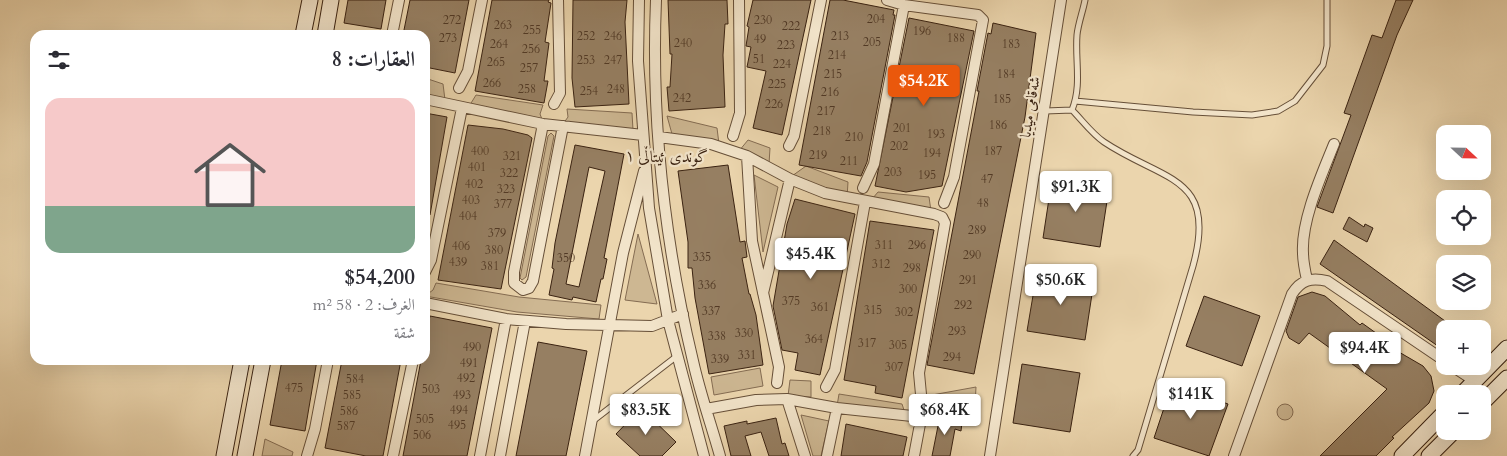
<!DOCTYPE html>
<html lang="ar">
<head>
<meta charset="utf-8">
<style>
  body { margin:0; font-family:Cardo,Amiri,serif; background:#f2f2f3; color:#2b2b33; direction:rtl; height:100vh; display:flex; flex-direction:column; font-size:19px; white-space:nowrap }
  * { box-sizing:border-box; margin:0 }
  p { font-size:16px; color:#7c7c81 }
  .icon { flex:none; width:28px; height:28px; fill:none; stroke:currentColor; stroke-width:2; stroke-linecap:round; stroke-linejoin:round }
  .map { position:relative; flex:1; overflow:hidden; direction:ltr }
  .panel { position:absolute; left:30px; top:30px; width:400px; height:335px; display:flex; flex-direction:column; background:#fff; border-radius:15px; box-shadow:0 5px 20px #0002; direction:rtl }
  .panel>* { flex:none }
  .needle { width:32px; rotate:112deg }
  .buttons { position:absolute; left:1436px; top:125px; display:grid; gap:10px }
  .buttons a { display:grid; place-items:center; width:55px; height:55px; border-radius:10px; background:#fff; box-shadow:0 5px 20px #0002; font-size:25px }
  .price { position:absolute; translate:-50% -42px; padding:0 11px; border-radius:5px; background:#fff; color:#222; font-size:16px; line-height:32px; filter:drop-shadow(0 1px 2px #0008) }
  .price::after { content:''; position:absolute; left:50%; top:30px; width:15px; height:11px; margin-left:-8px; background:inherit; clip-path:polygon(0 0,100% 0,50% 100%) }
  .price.selected { background:#ea580c; color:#fff }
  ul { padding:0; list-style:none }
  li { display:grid; align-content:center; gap:10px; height:265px; padding:0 15px }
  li+li { border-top:1px solid #e1e1e2 }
  li span { display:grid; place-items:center; height:155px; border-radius:15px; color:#555 }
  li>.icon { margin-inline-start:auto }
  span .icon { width:90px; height:90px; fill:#fffc; stroke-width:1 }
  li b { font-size:21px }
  h2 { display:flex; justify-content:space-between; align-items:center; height:60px; padding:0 15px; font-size:21px }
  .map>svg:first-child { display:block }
</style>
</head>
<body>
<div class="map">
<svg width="1507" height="456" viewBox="0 0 1507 456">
  <rect width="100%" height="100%" fill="#ebd5ad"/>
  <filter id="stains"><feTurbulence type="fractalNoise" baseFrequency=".004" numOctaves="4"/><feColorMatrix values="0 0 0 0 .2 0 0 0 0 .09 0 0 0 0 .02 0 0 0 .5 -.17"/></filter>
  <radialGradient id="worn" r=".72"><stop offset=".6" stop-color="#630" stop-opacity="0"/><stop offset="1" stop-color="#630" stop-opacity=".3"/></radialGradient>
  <path fill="#cdb792" stroke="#846c52" d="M425,78L443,84L445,100L425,95Z
    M476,95L543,105L540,114L543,122L468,108Z
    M567,109L632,113L633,130L563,124L568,117Z
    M667,116L717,128L719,144L672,134Z
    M551,133L554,136L526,277L522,280L520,278L548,136Z
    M748,140L770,148L769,164L739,151Z
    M806,166L848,182L847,198L792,176Z
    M754,175L778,187L763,252Z
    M878,192L929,197L931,211L867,205Z
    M638,234L657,304L625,300Z
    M436,283L519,297L601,305L599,319L517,312L425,296L433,290Z
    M760,368L763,386L714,395L711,377Z
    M790,380L811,381V397L788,396Z
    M976,387L975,406L932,411V395Z
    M839,394L902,404L905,413L837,406Z
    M1277 412a8 8 0 1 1 16 0a8 8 0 1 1-16 0Z
    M801,415L829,421L821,456H813Z
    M265,439L293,452L292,456H262Z"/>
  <path fill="#967f62" stroke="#3a2211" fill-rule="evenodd" d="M348,0H386L381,29L344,23Z
    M410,0H469L455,73L425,67V35H403Z
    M492,0H549L548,2L551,3L545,42L549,43L544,81H548L544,103L475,91Z
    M573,0H627L625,22L629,104L575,107L572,78Z
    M668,0H727L728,24H725L723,55L725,107L669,111L667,87H670L672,54H670Z
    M753,0H811L782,135L753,128L766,71L747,67L751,47L746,46L749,27L747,26Z
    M830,0H843L894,10L893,15H895L867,162L861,176L799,165Z
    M1396,0H1413L1397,35L1333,213L1317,207L1351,115L1344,113L1372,35L1382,38Z
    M909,18L974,31L942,186L906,192L875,186Z
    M993,23L1036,33L1025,117L974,374L927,365L979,91H977L988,33L991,34Z
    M425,113L447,117L430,215H425Z
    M468,125L503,129L528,135L532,138L501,289L438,280Z
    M575,145L624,154L604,258L607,259L603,279H601L596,302L573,297L572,300L549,295L554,269L552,268L555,243ZM589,167L605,171L579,287L566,284Z
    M728,165L740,242L745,241L747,257L742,258L749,294H750L756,315L763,365L709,374L695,298L692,268H688V242L678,171Z
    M1052,179L1109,188L1100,247L1043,238Z
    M795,199L855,214L820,375L795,370L798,353L782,350L773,306L787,224Z
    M1349,217L1364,227L1365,224L1373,228L1367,242L1343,229Z
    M870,221L934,230L902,398L875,393L876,386L844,380Z
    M1334,240L1456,329H1445V351L1320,264Z
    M1037,272L1094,281L1085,340L1027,331Z
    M1312,292L1325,296L1360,325L1362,323L1394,346L1392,348L1423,366L1431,376L1434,391L1429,403L1392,437L1394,438L1376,456H1320L1387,389L1309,333L1299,344L1289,338L1286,331L1298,297Z
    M1204,296L1260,316L1242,366L1186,346Z
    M430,316L492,328L467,456H403L421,360H425V341Z
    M538,342L587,351L566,456H516Z
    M282,360H317L305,431L270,425Z
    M342,360H401L383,456H366L325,448Z
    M1022,364L1080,373L1070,432L1013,423Z
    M1172,384L1228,404L1209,456L1154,438Z
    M641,408L676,442L662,456H640L616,434Z
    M940,416L962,422L961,431L955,429L950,456H932Z
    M776,418L782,444L785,443L789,456H769L761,432L745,436L751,456H731L724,426L747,421V424Z
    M846,424L907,437L903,456H841Z"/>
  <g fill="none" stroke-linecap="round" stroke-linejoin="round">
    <defs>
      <path id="lane" d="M1075,101L1193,112L1252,115L1278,111L1295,101L1323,65L1327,46V0
        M1072,110C1082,120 1092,134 1104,142C1164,182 1218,175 1193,266L1138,450L1133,456
        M1045,111L1072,110C1082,85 1075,61 1077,35C1078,24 1083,11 1085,0
        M594,420L677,356"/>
      <path id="street" d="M639,0L638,61L649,208L668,320L704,456
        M656,0C651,120 665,244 693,361C700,393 711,424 720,456
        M887,0L904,5L978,15L983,20L954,177L944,203
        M392,35L399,0
        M459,88L468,71L482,0
        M425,99L543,124L643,135
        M554,104L560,93L558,0
        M543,124L514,272V283L523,290L529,288L533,281L563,126
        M733,136L740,113L739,0
        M659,137L711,144L747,156L790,179L825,193L934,214L942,217L945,223L919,373L922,405
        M789,146L794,136L821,0
        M747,156L752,241L779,367L777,383
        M863,188L874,164L904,5
        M425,272L431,260L462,108
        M1307,280C1305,271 1303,262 1303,253C1301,220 1322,174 1334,144
        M763,293L790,179
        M425,303L506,319L566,324L652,326L683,314
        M1452,366L1475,381
        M826,387L835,370L865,202
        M787,399L805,456
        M706,409L756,400L787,399L837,408L912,416L920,424L914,456
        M307,456L315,429L328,360
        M393,456L413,360
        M480,456L506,319
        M500,456L525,321
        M585,456L623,253L644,171
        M827,456L837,408
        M990,456L1061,0
        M1234,456L1292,294C1301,280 1311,277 1327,281L1445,361"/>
      <path id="secondary" d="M303,35L310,0
        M325,35L331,0
        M1462,394L1507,348
        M1482,403L1507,378
        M224,456L242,360
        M245,456L263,360
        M1402,456L1445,412
        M1429,456L1454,431"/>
    </defs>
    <use href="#lane" stroke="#664f38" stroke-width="7"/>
    <use href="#street" stroke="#664f38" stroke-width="12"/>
    <use href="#secondary" stroke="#3a2211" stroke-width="17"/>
    <use href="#lane" stroke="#f2e4ca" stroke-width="5"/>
    <use href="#street" stroke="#f2e4ca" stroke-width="10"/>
    <use href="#secondary" stroke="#f2e4ca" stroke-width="15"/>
  </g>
  <g text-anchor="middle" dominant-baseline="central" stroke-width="4.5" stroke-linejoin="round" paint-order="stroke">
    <g font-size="12" fill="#513925">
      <text x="876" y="19">204</text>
      <text x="452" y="20">272</text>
      <text x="763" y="20">230</text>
      <text x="503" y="25">263</text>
      <text x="791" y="26">222</text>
      <text x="532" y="30">255</text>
      <text x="922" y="31">196</text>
      <text x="586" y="36">252</text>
      <text x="613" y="36">246</text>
      <text x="840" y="36">213</text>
      <text x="448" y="38">273</text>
      <text x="956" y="38">188</text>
      <text x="760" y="39">49</text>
      <text x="872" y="42">205</text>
      <text x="683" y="43">240</text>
      <text x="499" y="44">264</text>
      <text x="1011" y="44">183</text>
      <text x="786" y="45">223</text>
      <text x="531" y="49">256</text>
      <text x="837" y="55">214</text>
      <text x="759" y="59">51</text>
      <text x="586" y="60">253</text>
      <text x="613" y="60">247</text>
      <text x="496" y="62">265</text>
      <text x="782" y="64">224</text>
      <text x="529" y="68">257</text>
      <text x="833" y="74">215</text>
      <text x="1006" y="74">184</text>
      <text x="492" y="83">266</text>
      <text x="777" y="84">225</text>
      <text x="527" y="89">258</text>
      <text x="616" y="89">248</text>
      <text x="589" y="91">254</text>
      <text x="830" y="92">216</text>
      <text x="682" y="98">242</text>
      <text x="1002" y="99">185</text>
      <text x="774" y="104">226</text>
      <text x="826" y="111">217</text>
      <text x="998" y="125">186</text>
      <text x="902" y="128">201</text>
      <text x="822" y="131">218</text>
      <text x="936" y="134">193</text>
      <text x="854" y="137">210</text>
      <text x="899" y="146">202</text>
      <text x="480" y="151">400</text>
      <text x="993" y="151">187</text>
      <text x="932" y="153">194</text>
      <text x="818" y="155">219</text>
      <text x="512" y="156">321</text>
      <text x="849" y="161">211</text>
      <text x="477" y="167">401</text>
      <text x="893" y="172">203</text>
      <text x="509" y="173">322</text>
      <text x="927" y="175">195</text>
      <text x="987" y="179">47</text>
      <text x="474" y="184">402</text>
      <text x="506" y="189">323</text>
      <text x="471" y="200">403</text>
      <text x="983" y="203">48</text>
      <text x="503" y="204">377</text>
      <text x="468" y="216">404</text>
      <text x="977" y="230">289</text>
      <text x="497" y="233">379</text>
      <text x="884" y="245">311</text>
      <text x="917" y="245">296</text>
      <text x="461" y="246">406</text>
      <text x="494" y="250">380</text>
      <text x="972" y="255">290</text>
      <text x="702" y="257">335</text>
      <text x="566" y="258">350</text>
      <text x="458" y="262">439</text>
      <text x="881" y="264">312</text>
      <text x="490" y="266">381</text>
      <text x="912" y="268">298</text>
      <text x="968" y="280">291</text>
      <text x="707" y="285">336</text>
      <text x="908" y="289">300</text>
      <text x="791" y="301">375</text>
      <text x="963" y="305">292</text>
      <text x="820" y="307">361</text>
      <text x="873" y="310">315</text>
      <text x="711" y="311">337</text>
      <text x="904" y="312">302</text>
      <text x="957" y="331">293</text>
      <text x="744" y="333">330</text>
      <text x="717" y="336">338</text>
      <text x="814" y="339">364</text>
      <text x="867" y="343">317</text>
      <text x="898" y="345">305</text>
      <text x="472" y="347">490</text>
      <text x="747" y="355">331</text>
      <text x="952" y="357">294</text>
      <text x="720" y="359">339</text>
      <text x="469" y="363">491</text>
      <text x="894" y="367">307</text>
      <text x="466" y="378">492</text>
      <text x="355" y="379">584</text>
      <text x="294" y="388">475</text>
      <text x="431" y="389">503</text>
      <text x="352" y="395">585</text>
      <text x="462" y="395">493</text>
      <text x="459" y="410">494</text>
      <text x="349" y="411">586</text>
      <text x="425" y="419">505</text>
      <text x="457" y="425">495</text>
      <text x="346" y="426">587</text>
      <text x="422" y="435">506</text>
    </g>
    <g font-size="15" fill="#3a2211" stroke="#f2e4ca">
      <text transform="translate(1030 107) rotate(-81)">شەقامی میدیا</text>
    </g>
    <g font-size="16" fill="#3a2211" stroke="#f2e4ca">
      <text x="667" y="157">گوندی ئیتاڵی ١</text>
    </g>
  </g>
  <rect width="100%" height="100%" filter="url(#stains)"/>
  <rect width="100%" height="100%" fill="url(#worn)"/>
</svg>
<div class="buttons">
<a><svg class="needle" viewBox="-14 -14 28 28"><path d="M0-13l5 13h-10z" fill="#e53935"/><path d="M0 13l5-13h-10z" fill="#7c7c81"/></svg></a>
<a><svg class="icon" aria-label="locate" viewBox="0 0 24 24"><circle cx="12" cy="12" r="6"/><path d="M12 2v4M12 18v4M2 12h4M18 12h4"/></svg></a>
<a><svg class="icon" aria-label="layers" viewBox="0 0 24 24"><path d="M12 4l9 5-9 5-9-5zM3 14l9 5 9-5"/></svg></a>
<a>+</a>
<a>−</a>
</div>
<b class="price selected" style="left:924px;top:107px">$54.2K</b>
<b class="price" style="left:1076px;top:213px">$91.3K</b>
<b class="price" style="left:811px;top:280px">$45.4K</b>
<b class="price" style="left:1061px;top:306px">$50.6K</b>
<b class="price" style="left:1365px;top:374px">$94.4K</b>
<b class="price" style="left:1191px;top:420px">$141K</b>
<b class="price" style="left:646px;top:436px">$83.5K</b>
<b class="price" style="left:945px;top:436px">$68.4K</b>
<section class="panel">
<h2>العقارات: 8<svg class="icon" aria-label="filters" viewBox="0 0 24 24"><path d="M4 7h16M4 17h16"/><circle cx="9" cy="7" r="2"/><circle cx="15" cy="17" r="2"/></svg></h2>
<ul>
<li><span style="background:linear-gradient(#f6c9c9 70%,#7fa58c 0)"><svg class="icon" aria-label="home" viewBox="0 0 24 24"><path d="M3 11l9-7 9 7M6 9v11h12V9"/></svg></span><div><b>$54,200</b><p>الغرف: 2 · 58 m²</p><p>شقة</p></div></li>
</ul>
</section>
</div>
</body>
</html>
